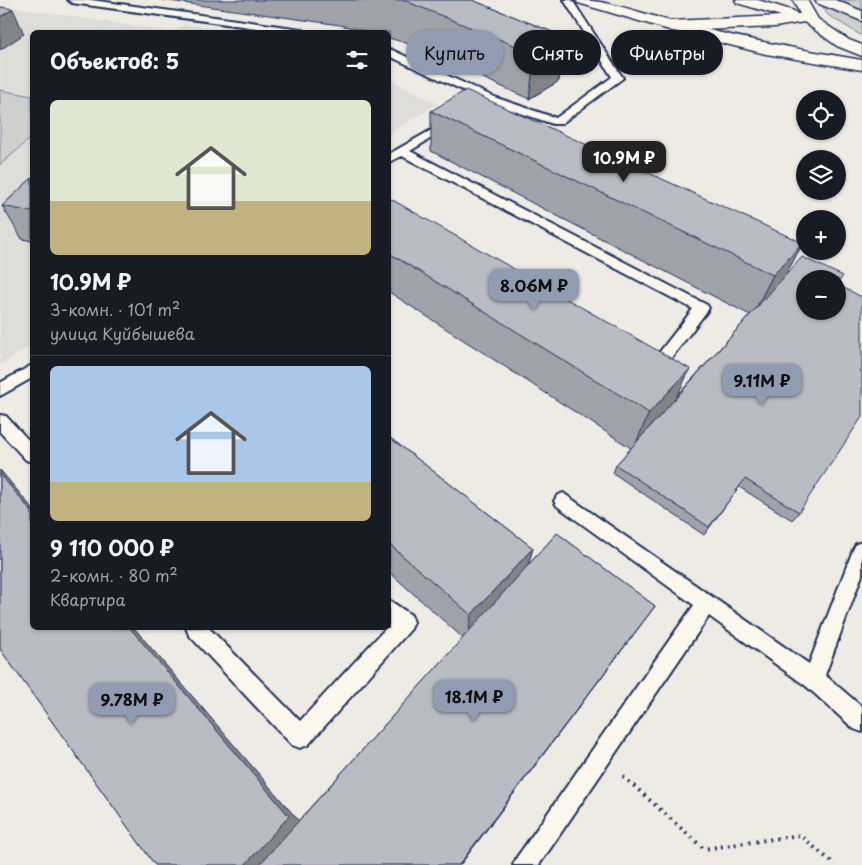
<!DOCTYPE html>
<html lang="ru">
<head>
<meta charset="utf-8">
<style>
  body { margin:0; font-family:"Playpen Sans",sans-serif; background:#20242c; color:#f1f3f6; height:100vh; display:flex; flex-direction:column; font-size:19px; white-space:nowrap }
  * { box-sizing:border-box; margin:0 }
  p { font-size:16px; color:#9ea1a6 }
  .icon { flex:none; width:28px; height:28px; fill:none; stroke:currentColor; stroke-width:2; stroke-linecap:round; stroke-linejoin:round }
  .map { position:relative; flex:1; overflow:hidden }
  .panel { position:absolute; left:30px; top:30px; width:361px; height:600px; display:flex; flex-direction:column; background:#171b24; border-radius:8px; box-shadow:0 1px 4px #0004 }
  .panel>* { flex:none }
  .hud { position:absolute; left:406px; top:30px; width:380px; height:45px; display:flex; gap:10px }
  .tools { position:absolute; left:796px; top:90px; display:grid; gap:10px }
  .tools a { display:grid; place-items:center; width:50px; height:50px; border-radius:50%; background:#171b24; box-shadow:0 1px 4px #0004; font-size:25px }
  .price { position:absolute; translate:-50% -42px; padding:0 11px; border-radius:10px; background:#919bb2; color:#111; font-size:16px; line-height:32px; filter:drop-shadow(0 1px 2px #0008) }
  .price::after { content:''; position:absolute; left:50%; top:30px; width:15px; height:11px; margin-left:-8px; background:inherit; clip-path:polygon(0 0,100% 0,50% 100%) }
  .price.active { background:#222; color:#fff }
  ul { padding:0; list-style:none }
  li { display:grid; align-content:center; gap:10px; height:265px; padding:0 20px }
  li+li { border-top:1px solid #363941 }
  li span { display:grid; place-items:center; height:155px; border-radius:8px; color:#555 }
  li>.icon { margin-inline-start:auto }
  span .icon { width:90px; height:90px; fill:#fffc; stroke-width:1 }
  li b { font-size:21px }
  h2 { display:flex; justify-content:space-between; align-items:center; height:60px; padding:0 20px; font-size:21px }
  .pill { padding:0 18px; border-radius:22px; background:#171b24; box-shadow:0 1px 4px #0004; font-size:18px; line-height:45px }
  .pill.active { background:#919bb2; color:#111 }
  .map>svg:first-child { display:block }
</style>
</head>
<body>
<div class="map">
<svg width="862" height="865" viewBox="0 0 862 865">
  <rect width="100%" height="100%" fill="#eeebe4"/>
  <filter id="ink" filterUnits="userSpaceOnUse"><feTurbulence type="fractalNoise" baseFrequency=".02" numOctaves="2"/><feDisplacementMap in="SourceGraphic" scale="10" xChannelSelector="R" yChannelSelector="G"/><feConvolveMatrix kernelMatrix="1 2 1 2 8 2 1 2 1" color-interpolation-filters="sRGB"/></filter>
  <g filter="url(#ink)">
    <path fill="#deddda" d="M0,5L173,32L184,24L237,32H32V345L0,365Z
      M389,79L438,104L389,133Z"/>
    <path fill="#cecfcf" stroke="#747f96" d="M818,0H862V36L828,15Z
      M0,90L32,96V137L0,165Z"/>
    <g fill="none" stroke-linecap="round" stroke-linejoin="round">
      <defs>
        <path id="lane" d="M68,0H91L301,29L306,32H285L72,3Z
          M564,0H572L623,78L561,124H553L491,103L485,106H477L476,104L482,99L389,56V49L392,50L494,97L556,118L612,77Z
          M449,120L453,121V125L410,151L707,305L709,308L707,311L663,369C656,371 646,368 641,361L644,357L649,355L655,358L693,309L402,156L389,162V154Z
          M32,365V378L0,396V383Z
          M0,415L6,416L32,444V462L26,460L0,432Z
          M563,493L809,664L853,550L856,544L862,542V575L825,675L862,707V732L854,729L806,686L709,616L539,865H513L517,857L694,605L557,506L554,501L557,496Z
          M389,600L411,615L414,622L411,629L308,745L300,748L292,745L189,635L186,628H209L300,721L386,628H389Z"/>
        <path id="secondary" d="M576,0C613,0 643,15 679,23C740,38 800,50 862,60V70L766,54L666,29L578,3Z"/>
        <path id="primary" d="M735,0H758L794,11L797,14H800L793,0H807L818,19L849,40L862,45V56L837,46L804,22L775,27L671,31L663,26L671,21L781,16L737,3Z"/>
        <path id="highway" d="M815,0H835L862,11V21L817,3Z"/>
      </defs>
      <use href="#lane" stroke="#1b2f5e" stroke-width="4"/>
      <use href="#secondary" stroke="#1b2f5e" stroke-width="3"/>
      <use href="#primary" stroke="#1b2f5e" stroke-width="3"/>
      <use href="#highway" stroke="#1b2f5e" stroke-width="3"/>
      <path stroke="#1b2f5e" stroke-width="4" stroke-dasharray="2 5" stroke-linecap="butt" d="M623,776L704,849L800,835L835,865"/>
      <use href="#lane" fill="#fbf7ec" fill-rule="evenodd"/>
      <use href="#secondary" fill="#fbf7ec" fill-rule="evenodd"/>
      <use href="#primary" fill="#fbf7ec" fill-rule="evenodd"/>
      <use href="#highway" fill="#fbf7ec" fill-rule="evenodd"/>
    </g>
    <path fill="#9fa2a8" stroke="#1b2f5e" d="M162,0H472L565,37L559,81L529,99L406,43L389,38V32H369L340,25Z
      M431,111L786,275L805,279L860,371L799,512L792,520L739,487L704,535L613,473L616,465L631,448L389,292V198L676,397L750,315L431,151Z
      M32,178V241L22,239L2,206Z
      M389,437L533,548L528,565L557,533L655,606L460,865H155L0,649V470L32,508V628H134L298,821L463,638L389,572Z"/>
    <path fill="#828488" stroke="#1b2f5e" d="M13,9L24,34L0,50V17Z
      M565,37L559,81L529,99L535,54Z
      M803,243L781,284L752,316L773,275Z
      M690,369L672,407L633,450L649,413Z
      M0,470L32,508V512L0,474Z
      M533,548L524,579L468,642L471,615Z
      M655,606L460,865H459Z
      M130,628H134L304,827L270,865H245Z"/>
    <path fill="#b9bcc3" stroke="#1b2f5e" d="M403,0H472L565,37L535,54Z
      M0,7L13,9L0,17Z
      M466,90L803,243L773,275L431,111Z
      M32,178V212L2,206Z
      M389,198L690,369L649,413L389,253Z
      M802,257L843,276L838,283V279H805V311H838V285L862,297V368L860,371L862,372V417L799,512L745,479L709,527L616,465Z
      M389,437L533,548L471,615L389,544Z
      M0,474L32,512V628H130L289,816L245,865H155L0,649Z
      M557,533L655,606L459,865H259Z"/>
  </g>
</svg>
<div class="tools">
<a><svg class="icon" aria-label="locate" viewBox="0 0 24 24"><circle cx="12" cy="12" r="6"/><path d="M12 2v4M12 18v4M2 12h4M18 12h4"/></svg></a>
<a><svg class="icon" aria-label="layers" viewBox="0 0 24 24"><path d="M12 4l9 5-9 5-9-5zM3 14l9 5 9-5"/></svg></a>
<a>+</a>
<a>−</a>
</div>
<b class="price active" style="left:624px;top:183px">10.9M ₽</b>
<b class="price" style="left:534px;top:311px">8.06M ₽</b>
<b class="price" style="left:762px;top:406px">9.11M ₽</b>
<b class="price" style="left:474px;top:722px">18.1M ₽</b>
<b class="price" style="left:132px;top:725px">9.78M ₽</b>
<div class="hud">
<a class="pill active">Купить</a>
<a class="pill">Снять</a>
<a class="pill">Фильтры</a>
</div>
<section class="panel">
<h2>Объектов: 5<svg class="icon" aria-label="filters" viewBox="0 0 24 24"><path d="M4 7h16M4 17h16"/><circle cx="9" cy="7" r="2"/><circle cx="15" cy="17" r="2"/></svg></h2>
<ul>
<li><span style="background:linear-gradient(#dfe7d0 65%,#c2b280 0)"><svg class="icon" aria-label="home" viewBox="0 0 24 24"><path d="M3 11l9-7 9 7M6 9v11h12V9"/></svg></span><div><b>10.9M ₽</b><p>3-комн. · 101 m²</p><p>улица Куйбышева</p></div></li>
<li><span style="background:linear-gradient(#a9c7e8 75%,#c2b280 0)"><svg class="icon" aria-label="home" viewBox="0 0 24 24"><path d="M3 11l9-7 9 7M6 9v11h12V9"/></svg></span><div><b>9 110 000 ₽</b><p>2-комн. · 80 m²</p><p>Квартира</p></div></li>
</ul>
</section>
</div>
</body>
</html>
